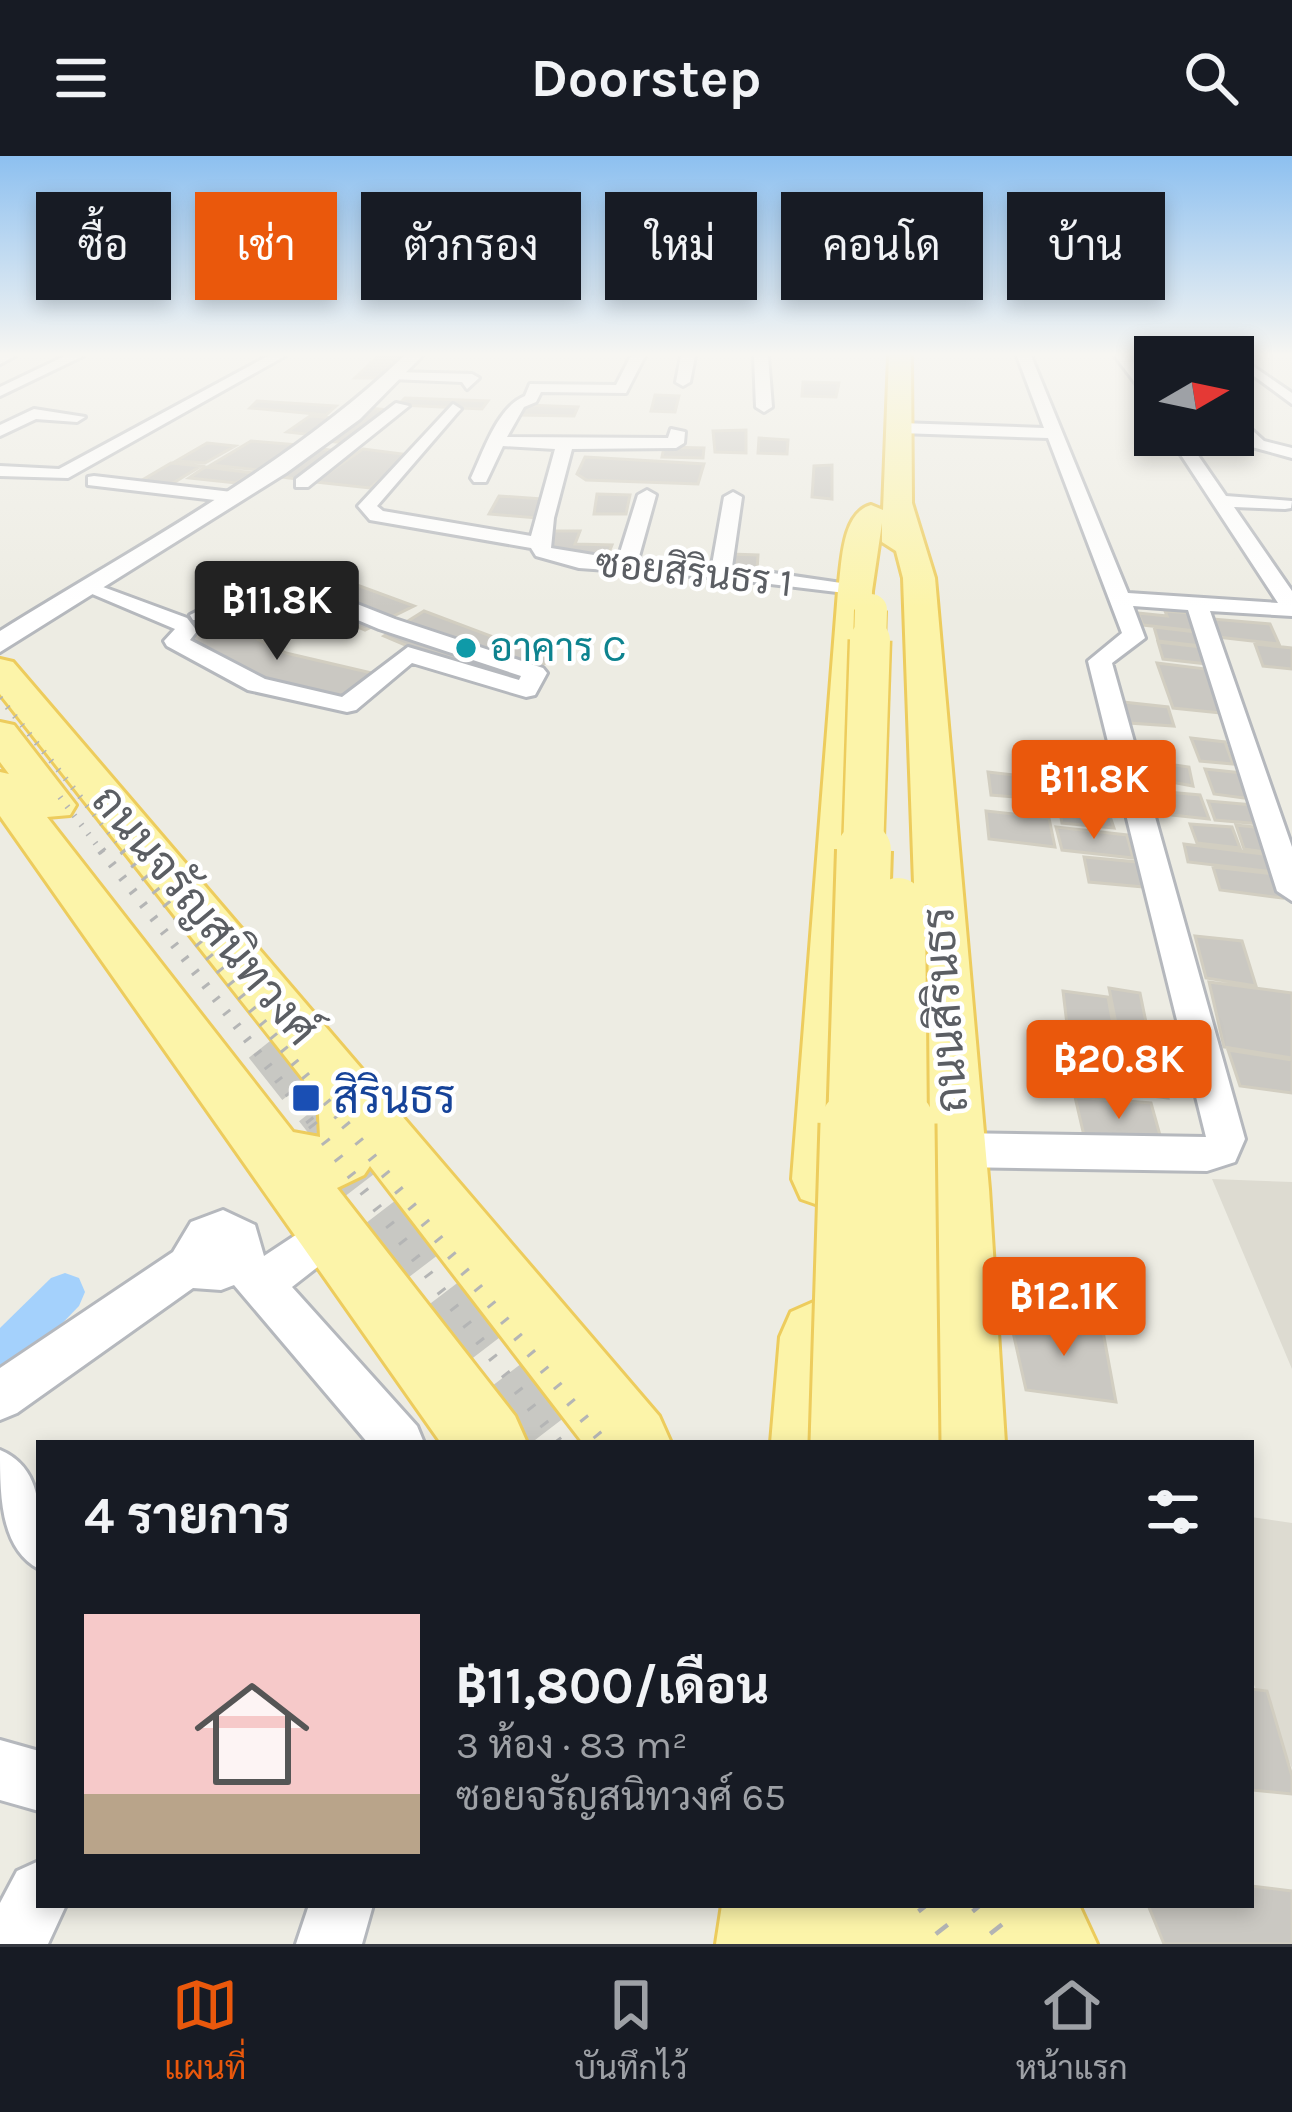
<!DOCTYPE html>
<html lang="th">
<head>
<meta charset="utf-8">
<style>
  body { margin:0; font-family:Karla,Sarabun,sans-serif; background:#20242c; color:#f1f3f6; height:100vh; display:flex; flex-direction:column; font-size:45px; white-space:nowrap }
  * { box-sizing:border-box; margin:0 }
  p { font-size:39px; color:#9ea1a6 }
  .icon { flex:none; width:66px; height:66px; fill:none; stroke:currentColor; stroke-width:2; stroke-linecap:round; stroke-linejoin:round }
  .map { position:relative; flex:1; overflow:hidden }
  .panel { position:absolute; left:36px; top:1284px; width:1218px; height:468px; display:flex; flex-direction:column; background:#171b24; border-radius:0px; box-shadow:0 6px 18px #0003 }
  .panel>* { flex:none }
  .guide { position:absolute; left:36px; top:36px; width:1221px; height:108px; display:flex; gap:24px }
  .needle { width:78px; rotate:81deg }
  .tools { position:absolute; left:1134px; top:180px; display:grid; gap:24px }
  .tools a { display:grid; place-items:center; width:120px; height:120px; border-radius:0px; background:#171b24; box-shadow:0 6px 18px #0003; font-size:60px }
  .price { position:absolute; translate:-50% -102px; padding:0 27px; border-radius:12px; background:#ea580c; color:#fff; font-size:39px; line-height:78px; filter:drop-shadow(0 3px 6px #0008) }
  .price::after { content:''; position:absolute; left:50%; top:72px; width:36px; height:27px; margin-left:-18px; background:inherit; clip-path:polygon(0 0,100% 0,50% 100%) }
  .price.active { background:#222; color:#fff }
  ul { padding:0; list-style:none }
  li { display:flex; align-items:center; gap:36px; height:300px; padding:0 48px }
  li+li { border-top:3px solid #363941 }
  li span { display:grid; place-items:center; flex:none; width:336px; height:240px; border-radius:0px; color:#555 }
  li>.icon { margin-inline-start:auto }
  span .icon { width:144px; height:144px; fill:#fffc; stroke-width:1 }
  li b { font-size:51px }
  h2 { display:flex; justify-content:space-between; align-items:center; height:144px; padding:0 48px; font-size:51px }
  .tag { padding:0 42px; border-radius:0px; background:#171b24; box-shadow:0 6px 18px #0003; font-size:42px; line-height:108px }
  .tag.active { background:#ea580c; color:#fff }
  header { display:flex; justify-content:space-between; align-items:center; height:156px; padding:0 48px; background:#171b24; font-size:54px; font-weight:700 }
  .menu { display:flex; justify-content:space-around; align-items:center; height:168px; border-top:3px solid #363941; background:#171b24; font-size:33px; color:#9ea1a6 }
  .menu a { display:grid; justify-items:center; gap:6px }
  .menu .active { color:#ea580c }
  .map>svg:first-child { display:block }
</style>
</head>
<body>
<header><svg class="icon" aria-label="menu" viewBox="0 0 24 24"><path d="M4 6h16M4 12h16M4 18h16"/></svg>Doorstep<svg class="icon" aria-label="search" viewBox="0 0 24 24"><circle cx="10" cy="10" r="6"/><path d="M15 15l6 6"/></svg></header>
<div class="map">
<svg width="1292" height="1788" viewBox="0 0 1292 1788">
  <rect width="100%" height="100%" fill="#edece3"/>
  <path fill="#dddbd1" d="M1212,1023L1292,1026V1213Z
    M1251,1361L1292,1367V1612L1251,1522Z"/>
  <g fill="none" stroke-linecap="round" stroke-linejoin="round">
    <path fill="#a4d1fc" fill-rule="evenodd" d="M65,1117L79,1122L85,1136L79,1150L15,1216L0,1222V1172L51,1122Z"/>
  </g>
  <path fill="#cac8c2" stroke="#d2cec1" stroke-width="3" d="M378,200H405L384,222H355Z
    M803,226L839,227L836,241L802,240Z
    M655,239L679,240L675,256L651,255Z
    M405,242L488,245L482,253L398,249Z
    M257,245L336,250L326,259L250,252Z
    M525,249L578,251L574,260L518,259Z
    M368,252L388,254L350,287L324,285Z
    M310,260L337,262L314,279L287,276Z
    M746,274V297L715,296L713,275Z
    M759,282L788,284L787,298L758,297Z
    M251,285L300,289L259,314L211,309Z
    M207,287L235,290L205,307L176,305Z
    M664,291L704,292L703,302L662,301Z
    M315,292L337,295L297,323L273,320Z
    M363,293L410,299L370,332L315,326Z
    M585,301L704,308L698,328L586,324L577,318Z
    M171,307L201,310L165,332L132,330Z
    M832,309V343L812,341L814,310Z
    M205,311L253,317L236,327L189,322Z
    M597,338L630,339L626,358H594Z
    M499,340L544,343L537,362L489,358Z
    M548,375H580L575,388L612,389L605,406L543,396Z
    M730,398L758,399L757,415L727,414Z
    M308,411L414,450L365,474L290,442L237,467L217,456Z
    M424,455L552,503L504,531L384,480Z
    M1165,455L1190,457L1196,475L1143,469L1138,457L1167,460Z
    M1212,463L1270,468L1279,488L1218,481Z
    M225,467L286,497L376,518L346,542L243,517L183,485Z
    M1154,471L1196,476L1201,490L1158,485Z
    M1158,486L1201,491L1207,508L1163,503Z
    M1255,488L1292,492V513L1263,510Z
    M1157,507L1206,513L1221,557L1173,552Z
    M1123,546L1168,551L1174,570L1129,567Z
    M1191,582L1225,586L1233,608L1200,605Z
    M1048,597L1070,598L1076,620L1053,618Z
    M1140,604L1189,611L1193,630L1144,621Z
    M1205,613L1242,617L1251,643L1214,638Z
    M988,616L1022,620L1027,642L991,639Z
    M1054,620L1100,625L1106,643L1058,637Z
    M1156,635L1200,639L1209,663L1163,658Z
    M1057,641L1105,646L1114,672L1062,667Z
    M1208,645L1253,649L1261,668L1215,664Z
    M986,655L1049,662L1055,691L989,683Z
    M1190,668L1232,671L1240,692L1197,687Z
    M1236,669L1263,672L1272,697L1244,693Z
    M1056,671L1127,679L1133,702L1062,694Z
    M1184,688L1271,699L1275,716L1188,706Z
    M1084,701L1137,706L1144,731L1089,726Z
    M1213,711L1274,718L1282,742L1220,734Z
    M1195,780L1242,785L1256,830L1206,822Z
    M1209,826L1292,837V902L1224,891Z
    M1109,832L1140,837L1149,881L1118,878Z
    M1063,835L1108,841L1116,885L1068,877Z
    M1108,888L1159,896L1168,942L1118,936Z
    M1228,894L1292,904V937L1240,930Z
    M1075,941L1151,947L1163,990L1085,984Z
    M1010,1163L1102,1170L1116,1246L1026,1234Z
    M1251,1533L1267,1535L1292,1620V1638L1251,1634Z
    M1251,1730L1292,1735V1788H1164L1148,1749H1251Z"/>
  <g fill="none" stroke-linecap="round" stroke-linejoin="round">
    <path stroke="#c8c8c3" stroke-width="54" stroke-dasharray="54 27" stroke-linecap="butt" d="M270,885L338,971"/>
    <path stroke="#c8c8c3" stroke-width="69" stroke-dasharray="69 34" stroke-linecap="butt" d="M336,968L365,1004
      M309,981L543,1287"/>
    <defs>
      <path id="minor" d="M0,200H15L0,208Z
        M65,200H83L0,240V231Z
        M268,200H285L68,322L0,320V310L59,313Z
        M631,200H645L626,237L541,236L536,246L524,251L507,281L668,282L671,273L685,276L684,287L676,292L572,293L554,362L551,392L618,403L638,339L647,334L656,339L638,404L712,409L724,341L733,336L742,341L732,411L855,429L866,435L862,439L721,422L579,412L536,400L531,392L370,364L358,350L453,248L461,253L458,256L377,350L383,355L531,380L555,293L503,290L486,326H474L471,322C483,297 497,251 525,240L530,228L616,229Z
        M681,200H695L690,226L683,230L676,226Z
        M754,200H768L772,251L764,256L756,251Z
        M1017,200H1031L1128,437L1278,447L1168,279H1184L1226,340L1292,345L1291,352L1285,353L1234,351L1292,435V460L1210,455L1292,691V745L1277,735L1188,454L1133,450L1145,482L1112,507L1245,983L1235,1006L1207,1015L954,1011L940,1006L934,994L940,982L954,977L1206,981L1088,505L1122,477L1048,282L900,277L892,272L900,267L1044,272Z
        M1115,200H1129L1155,238V253Z
        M1238,200L1292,237V248L1228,201Z
        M396,216L472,218L479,222L467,233L462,226L391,223Z
        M396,247L409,250L308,331H296V323Z
        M34,253L85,261L77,266L36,263L0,280V269Z
        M1233,257L1264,285L1292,292V302L1252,291L1233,271Z
        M94,320L232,336L241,341L232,346L88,329V321Z
        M276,416L395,463L543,512L547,517L535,539L526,541L412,507L356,554L347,556L248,534L167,490L164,485L175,473L78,432L95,428L187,462L197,475L190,484L265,523L342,541L408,491L519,524L521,520L379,473L277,430L209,464H193L190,459Z
        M223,1054L255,1069L264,1100L332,1055L347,1060L353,1074L347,1088L292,1131L417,1270L424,1287H368L234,1129L221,1134L193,1132L17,1257L0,1264V1212L173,1096L191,1066Z
        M0,1294C48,1314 39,1369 39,1413C0,1393 0,1338 0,1294Z
        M0,1584L39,1595V1655L0,1644Z
        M39,1705V1749H66L48,1788H0V1747L17,1715Z
        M309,1749H373L362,1788H296Z"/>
      <path id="tertiary" d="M404,200H422L360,263L286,317L0,496V475C138,389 286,312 404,200Z"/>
      <path id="primary" d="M889,200H911L912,347L935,422L989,1033L1005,1287H927L925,1033L903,422L896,395L882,386V367L872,435L856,1023L847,1043L824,1051L801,1043L792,1023L838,435C842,409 841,357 871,349L883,354Z
        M0,503L13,506L659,1260L671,1287H583L370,1010L364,1019L337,1032L515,1260L527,1287H441L0,660V616L9,618L0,606V566L14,569L76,649L70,659L47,661L293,976L320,981L318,942L0,538Z
        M816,1145L841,1156L852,1181L849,1287H771L780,1181L791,1156Z
        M722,1749H1079L1097,1788H716Z"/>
    </defs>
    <use href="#minor" stroke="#b5b8bd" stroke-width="6"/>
    <use href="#tertiary" stroke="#b5b8bd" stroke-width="6"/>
    <use href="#primary" stroke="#edcc5d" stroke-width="6"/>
    <use href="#minor" fill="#fff" fill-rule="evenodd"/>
    <use href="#tertiary" fill="#fff" fill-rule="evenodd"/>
    <use href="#primary" fill="#fcf4a9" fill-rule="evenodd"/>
    <path stroke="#b4b5b5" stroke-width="6" stroke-dasharray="1.5 10" stroke-linecap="butt" d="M0,542L126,697
      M60,641L103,697"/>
    <path stroke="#b4b5b5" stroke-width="9" stroke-dasharray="3 14" stroke-linecap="butt" d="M101,694L315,971
      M123,694L347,971"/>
    <path stroke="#b4b5b5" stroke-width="10" stroke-dasharray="3 18" stroke-linecap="butt" d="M312,968L559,1287
      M345,968L604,1287"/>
    <path stroke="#b4b5b5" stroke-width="15" stroke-dasharray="4.5 24" stroke-linecap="butt" d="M923,1749L953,1788
      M977,1749L1008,1788"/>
    <defs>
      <path id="primary-bridge-far3" d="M870,487L871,454"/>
      <path id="primary-bridge-far2" d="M863,697L870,484"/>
      <path id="primary-bridge-far1" d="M898,749L900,971
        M855,971L864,694"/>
      <path id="primary-bridge" d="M900,968L904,1287
        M845,1287L855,968"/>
    </defs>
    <use href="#primary-bridge-far3" stroke="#edcc5d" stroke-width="34" stroke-linecap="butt"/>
    <use href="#primary-bridge-far2" stroke="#edcc5d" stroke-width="45" stroke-linecap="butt"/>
    <use href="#primary-bridge-far1" stroke="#edcc5d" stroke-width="60" stroke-linecap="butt"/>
    <use href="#primary-bridge" stroke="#edcc5d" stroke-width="75" stroke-linecap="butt"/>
    <use href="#primary-bridge-far3" stroke="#fcf4a9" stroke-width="32"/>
    <use href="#primary-bridge-far2" stroke="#fcf4a9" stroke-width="40"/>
    <use href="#primary-bridge-far1" stroke="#fcf4a9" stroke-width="54"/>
    <use href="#primary-bridge" stroke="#fcf4a9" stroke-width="69"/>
  </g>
  <linearGradient id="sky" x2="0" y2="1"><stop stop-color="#8dc0f0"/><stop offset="0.44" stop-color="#f7f6f2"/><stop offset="1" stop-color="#f7f6f2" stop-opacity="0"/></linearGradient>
  <rect width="1292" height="451" fill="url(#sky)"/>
  <circle fill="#0f9aa8" stroke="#fff" stroke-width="4.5" cx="466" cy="492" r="12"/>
  <rect fill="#1a4fb4" stroke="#fff" stroke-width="4.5" x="291" y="927" width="30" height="30" rx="6"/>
  <g text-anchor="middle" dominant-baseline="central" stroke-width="9" stroke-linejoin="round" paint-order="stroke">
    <g font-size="39" fill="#5b5e63" stroke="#fff">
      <text transform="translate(694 417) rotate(6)">ซอยสิรินธร 1</text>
    </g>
    <g font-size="39" fill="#0d838f" stroke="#fff" text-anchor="start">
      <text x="490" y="492">อาคาร C</text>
    </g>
    <g font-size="45" fill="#5b5e63" stroke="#fff">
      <text transform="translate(205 759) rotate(50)">ถนนจรัญสนิทวงศ์</text>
      <text transform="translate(945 854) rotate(-94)">ถนนสิรินธร</text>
    </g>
    <g font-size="45" fill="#164399" stroke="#fff" text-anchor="start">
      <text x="333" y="942">สิรินธร</text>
    </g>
  </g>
</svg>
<div class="tools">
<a><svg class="needle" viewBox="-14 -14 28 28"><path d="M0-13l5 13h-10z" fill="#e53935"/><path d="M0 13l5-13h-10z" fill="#9ea1a6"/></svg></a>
</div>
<b class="price active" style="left:277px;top:507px">฿11.8K</b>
<b class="price" style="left:1094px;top:686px">฿11.8K</b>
<b class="price" style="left:1119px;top:966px">฿20.8K</b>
<b class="price" style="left:1064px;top:1203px">฿12.1K</b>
<div class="guide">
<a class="tag">ซื้อ</a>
<a class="tag active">เช่า</a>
<a class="tag">ตัวกรอง</a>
<a class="tag">ใหม่</a>
<a class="tag">คอนโด</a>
<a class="tag">บ้าน</a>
</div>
<section class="panel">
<h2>4 รายการ<svg class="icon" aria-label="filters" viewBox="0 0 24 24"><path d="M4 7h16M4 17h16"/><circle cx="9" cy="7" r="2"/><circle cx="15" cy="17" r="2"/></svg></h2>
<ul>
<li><span style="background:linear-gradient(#f6c9c9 75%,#b9a48a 0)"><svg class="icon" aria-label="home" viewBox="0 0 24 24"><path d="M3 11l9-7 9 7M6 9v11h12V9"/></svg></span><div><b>฿11,800/เดือน</b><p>3 ห้อง · 83 m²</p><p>ซอยจรัญสนิทวงศ์ 65</p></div></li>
</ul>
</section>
</div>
<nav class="menu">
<a class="active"><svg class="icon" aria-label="map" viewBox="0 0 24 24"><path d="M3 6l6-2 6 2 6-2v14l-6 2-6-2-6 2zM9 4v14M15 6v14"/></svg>แผนที่</a>
<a><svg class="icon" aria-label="saved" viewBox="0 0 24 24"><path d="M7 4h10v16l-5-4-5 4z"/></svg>บันทึกไว้</a>
<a><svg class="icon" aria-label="home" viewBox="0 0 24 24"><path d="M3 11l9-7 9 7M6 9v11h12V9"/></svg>หน้าแรก</a>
</nav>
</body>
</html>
